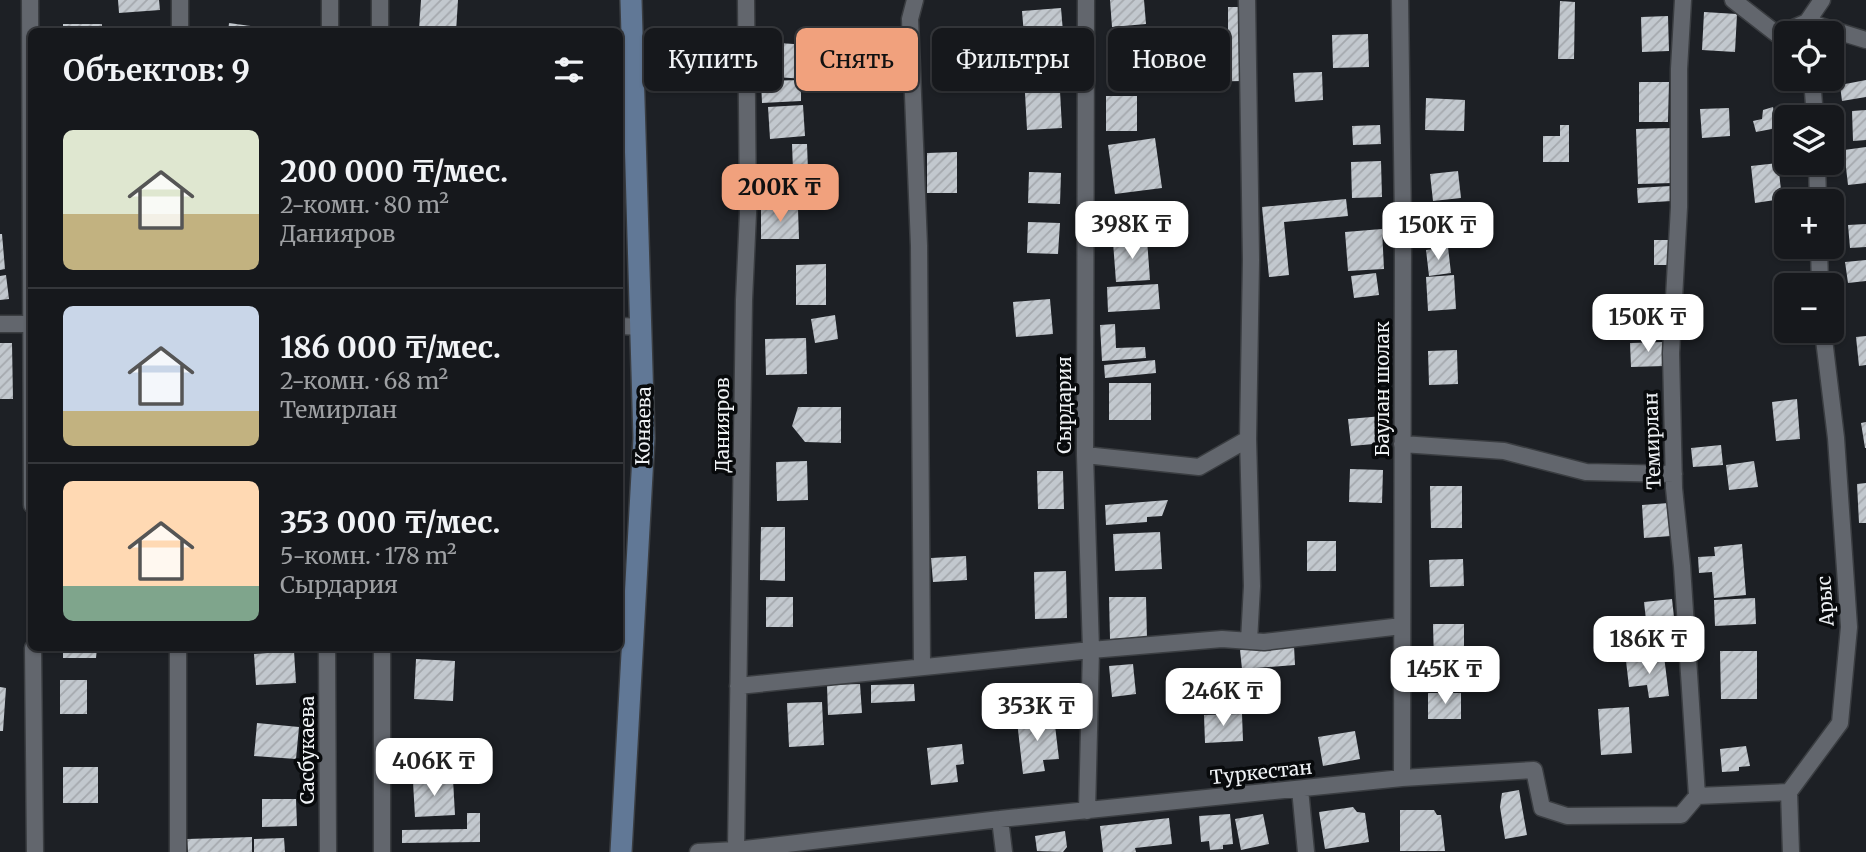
<!DOCTYPE html>
<html lang="ru">
<head>
<meta charset="utf-8">
<style>
  body { margin:0; font-family:Merriweather,serif; background:#232529; color:#f1f3f6; height:100vh; display:flex; flex-direction:column; font-size:26px; white-space:nowrap }
  * { box-sizing:border-box; margin:0 }
  p { font-size:23px; color:#9ea0a3 }
  .icon { flex:none; width:38px; height:38px; fill:none; stroke:currentColor; stroke-width:2; stroke-linecap:round; stroke-linejoin:round }
  .map { position:relative; flex:1; overflow:hidden }
  .side { position:absolute; left:28px; top:28px; width:595px; height:623px; display:flex; flex-direction:column; background:#16181c; border-radius:10px; box-shadow:0 2px 5px #0004,0 0 0 2px #35373b }
  .side>* { flex:none }
  .top-card { position:absolute; left:644px; top:28px; width:665px; height:63px; display:flex; gap:14px }
  .controls { position:absolute; left:1774px; top:21px; display:grid; gap:14px }
  .controls a { display:grid; place-items:center; width:70px; height:70px; border-radius:10px; background:#16181c; box-shadow:0 2px 5px #0004,0 0 0 2px #35373b; font-size:35px }
  .price { position:absolute; translate:-50% -60px; padding:0 16px; border-radius:14px; background:#fff; color:#222; font-size:23px; line-height:46px; filter:drop-shadow(0 2px 4px #0008) }
  .price::after { content:''; position:absolute; left:50%; top:42px; width:21px; height:16px; margin-left:-10px; background:inherit; clip-path:polygon(0 0,100% 0,50% 100%) }
  .price.active { background:#f1a17d; color:#111 }
  ul { padding:0; list-style:none }
  li { display:flex; align-items:center; gap:21px; height:175px; padding:0 35px }
  li+li { border-top:2px solid #35373b }
  li span { display:grid; place-items:center; flex:none; width:196px; height:140px; border-radius:10px; color:#555 }
  li>.icon { margin-inline-start:auto }
  span .icon { width:84px; height:84px; fill:#fffc; stroke-width:1 }
  li b { font-size:30px }
  h2 { display:flex; justify-content:space-between; align-items:center; height:84px; padding:0 35px; font-size:30px }
  .tag { padding:0 24px; border-radius:10px; background:#16181c; box-shadow:0 2px 5px #0004,0 0 0 2px #35373b; font-size:24px; line-height:63px }
  .tag.active { background:#f1a17d; color:#111 }
  .map>svg:first-child { display:block }
</style>
</head>
<body>
<div class="map">
<svg width="1866" height="852" viewBox="0 0 1866 852">
  <defs>
    <pattern id="building-hatch" width="6" height="6" patternUnits="userSpaceOnUse" patternTransform="scale(1.75)"><rect width="6" height="6" fill="#c2c8ce"/><path d="M-1 1l2-2M0 6l6-6M5 7l2-2" fill="none" stroke="#a4a8ad"/></pattern>
  </defs>
  <rect width="100%" height="100%" fill="#1d2025"/>
  <path fill="url(#building-hatch)" d="M118,0H159L160,10L119,13Z
    M421,0H458L456,32L419,30Z
    M1110,0H1144L1146,24L1112,27Z
    M1560,1L1575,2L1574,59H1558Z
    M1228,7H1242L1243,81L1190,82L1189,63H1228Z
    M1061,8L1065,56L1026,59L1022,11Z
    M1704,12L1737,14L1735,52L1702,50Z
    M1668,16L1669,51L1642,52L1641,17Z
    M229,23L266,28L271,32H228Z
    M63,24H102V32H63Z
    M905,31L907,64L877,67L874,34Z
    M1368,34L1369,67L1333,68L1332,35Z
    M779,43L808,45L805,79L776,77Z
    M1322,72L1323,100L1295,102L1293,73Z
    M801,80V101L762,103L761,81Z
    M1866,80V97L1842,101L1840,85Z
    M1639,82H1669L1668,122H1639Z
    M1060,91L1062,128L1027,130L1025,93Z
    M1106,96H1137V131H1106Z
    M1426,98L1465,100L1464,131L1425,130Z
    M803,105L805,136L770,139L768,107Z
    M1773,107L1777,128L1756,132L1753,121L1762,119L1763,110Z
    M1729,108L1730,136L1702,138L1700,109Z
    M1866,110V140L1853,141L1852,111Z
    M1380,125L1381,144L1353,145L1352,126Z
    M1560,125H1569V162H1543V136H1560Z
    M1671,128L1673,183L1638,184L1636,129Z
    M1155,138L1162,188L1115,194L1108,145Z
    M792,144H807L808,170H793Z
    M1866,147V183L1848,185L1844,150Z
    M957,152V193H927V153Z
    M1381,161L1382,197L1352,198L1351,162Z
    M1778,163L1782,199L1755,203L1751,166Z
    M1458,171L1461,198L1433,201L1430,174Z
    M1029,172L1061,173L1060,204L1028,203Z
    M769,178H814V205H769Z
    M1671,186L1672,201L1638,203L1637,188Z
    M1346,199L1348,216L1284,222L1289,275L1269,277L1262,207Z
    M798,209L799,239H761V210Z
    M1028,222L1060,223L1058,254L1027,253Z
    M1866,224V247L1850,248L1848,225Z
    M1382,229L1384,269L1348,271L1345,232Z
    M0,234H2L5,269L0,270Z
    M1147,239L1150,280L1116,282L1113,242Z
    M1654,240H1669V265H1654Z
    M1448,247L1451,273L1429,276L1426,250Z
    M1866,260V281L1848,283L1845,262Z
    M826,264V305H796V265Z
    M1376,273L1379,295L1354,298L1351,276Z
    M6,275L9,299L0,300V276Z
    M1454,275L1456,309L1428,311L1426,277Z
    M1158,284L1160,309L1108,312L1107,287Z
    M1050,299L1053,334L1016,337L1013,302Z
    M835,315L838,339L815,343L811,319Z
    M1115,324L1116,348L1145,347L1146,358L1102,361L1100,325Z
    M1866,336V365L1859,366L1856,337Z
    M806,338L807,374L766,375L765,339Z
    M1664,342L1665,366L1631,367L1630,343Z
    M0,343H12L13,399H0Z
    M1457,350L1458,384L1429,385L1428,351Z
    M1155,360L1156,373L1105,378L1104,365Z
    M1109,383H1151V420H1109Z
    M1797,399L1800,439L1776,441L1772,402Z
    M798,407H841V443L805,442L792,426Z
    M1383,416L1385,443L1351,446L1348,419Z
    M1866,422V448H1865L1861,423Z
    M1721,445L1723,465L1693,467L1691,448Z
    M807,461L808,500L777,501L776,462Z
    M1754,461L1758,487L1729,490L1726,465Z
    M1350,469L1383,470L1382,503L1349,502Z
    M1037,471H1063L1064,509H1038Z
    M1866,483V523H1859L1857,484Z
    M1430,486H1462V528H1431Z
    M1168,500L1162,516L1147,517V522L1106,525L1105,505Z
    M1669,503L1671,536L1644,538L1642,505Z
    M761,527H785V581L760,580Z
    M1160,532L1162,569L1115,571L1113,534Z
    M1307,541H1336V571H1307Z
    M1742,544L1746,595L1714,598L1712,572L1699,573L1698,557L1715,556L1714,547Z
    M966,556L967,580L933,582L931,558Z
    M1463,559L1464,586L1430,587L1429,560Z
    M1066,571L1067,618L1035,619L1034,572Z
    M766,597H793V627H766Z
    M1109,597H1146L1147,638L1110,639Z
    M1755,598L1756,624L1715,626L1714,600Z
    M1672,599L1675,626L1647,629L1644,602Z
    M1433,624H1464V662H1434Z
    M1294,646L1295,665L1242,669L1240,650Z
    M63,648H97L96,658H63Z
    M294,651L296,683L256,685L254,654Z
    M1720,651H1757V699H1721Z
    M1664,656L1669,696L1649,698L1647,685L1629,687L1626,661Z
    M416,659L455,661L453,701L414,699Z
    M1133,664L1136,694L1112,697L1109,666Z
    M60,680H87V714H60Z
    M860,684L862,713L828,715L827,685Z
    M914,684L915,701L871,703V685Z
    M0,687L6,688L3,731H0Z
    M1428,693H1461V719H1428Z
    M822,702L824,745L789,747L787,703Z
    M1629,707L1632,753L1601,755L1598,709Z
    M1242,714L1243,741L1205,743L1204,715Z
    M1054,717L1059,759L1043,760L1045,771L1023,774L1017,721Z
    M257,723L299,727L296,759L254,756Z
    M1355,731L1360,759L1323,766L1318,737Z
    M962,744L964,764L956,765L958,782L931,785L927,748Z
    M1746,746L1750,766L1739,767V771L1722,772L1720,749Z
    M63,767H98V803H63Z
    M453,779L455,815L415,817L413,782Z
    M1519,790L1527,835L1505,839L1500,807L1502,793Z
    M262,799H296L297,826L262,827Z
    M1353,807L1357,812L1365,813L1369,842L1325,849L1319,812Z
    M1400,810H1434L1437,815H1441L1445,851H1400Z
    M467,813H480V842L402,843V830L467,829Z
    M1230,814L1233,844L1223,845V849L1210,850L1209,841L1201,842L1199,816Z
    M1263,814L1269,844L1241,850L1235,819Z
    M1169,818L1172,844L1135,848L1136,852H1103L1100,826Z
    M1065,831L1067,847L1063,852L1037,851L1035,836Z
    M252,837V852H188L187,839Z
    M284,838L285,852H254V839Z"/>
  <g fill="none" stroke-linecap="round" stroke-linejoin="round">
    <defs>
      <path id="minor" d="M30,0L32,505
        M380,0V32
        M915,0L910,19L919,246L922,666
        M1086,0L1085,455L1091,650L1087,811
        M1400,0L1403,225L1402,778
        M1683,0L1679,69V207L1671,353L1674,488L1682,566L1697,796
        M1733,0L1778,35L1807,22L1866,40
        M1808,31L1807,22L1822,0
        M180,32V0
        M330,32V0
        M1812,79L1815,117
        M1817,163L1818,201
        M1819,247L1820,285
        M0,324H32
        M620,326L642,327
        M1248,439L1252,586L1249,641
        M1402,444L1504,451L1586,472L1674,474
        M1085,455L1199,467L1248,439L1251,260L1247,0
        M33,648L35,852
        M327,648L328,852
        M382,648V852
        M738,686L1091,650L1222,639L1264,642L1402,626
        M1300,789L1306,852
        M1000,819L1004,852
        M736,850L744,300L748,213L746,0
        M178,852V648
        M698,852L736,850L1000,819L1402,778L1534,770L1542,808L1567,816L1681,815L1697,796L1789,792
        M1791,852L1789,792L1840,723L1849,627L1836,438L1823,331"/>
      <path id="secondary" d="M621,852L644,438L631,0"/>
    </defs>
    <use href="#minor" stroke="#3a3d41" stroke-width="19"/>
    <use href="#secondary" stroke="#3a3d41" stroke-width="24"/>
    <use href="#minor" stroke="#62666d" stroke-width="16"/>
    <use href="#secondary" stroke="#617896" stroke-width="21"/>
  </g>
  <g text-anchor="middle" dominant-baseline="central" stroke-width="7" stroke-linejoin="round" paint-order="stroke">
    <g font-size="19" fill="#eff2f5" stroke="#080a0c">
      <text transform="translate(1382 389) rotate(-90)">Баулан шолак</text>
      <text transform="translate(1064 405) rotate(-90)">Сырдария</text>
      <text transform="translate(722 425) rotate(-90)">Данияров</text>
      <text transform="translate(643 426) rotate(-89)">Конаева</text>
      <text transform="translate(1652 441) rotate(-92)">Темирлан</text>
      <text transform="translate(1825 601) rotate(-94)">Арыс</text>
      <text transform="translate(307 750) rotate(-90)">Сасбукаева</text>
      <text transform="translate(1261 772) rotate(-6)">Туркестан</text>
    </g>
  </g>
</svg>
<div class="controls">
<a><svg class="icon" aria-label="locate" viewBox="0 0 24 24"><circle cx="12" cy="12" r="6"/><path d="M12 2v4M12 18v4M2 12h4M18 12h4"/></svg></a>
<a><svg class="icon" aria-label="layers" viewBox="0 0 24 24"><path d="M12 4l9 5-9 5-9-5zM3 14l9 5 9-5"/></svg></a>
<a>+</a>
<a>−</a>
</div>
<b class="price active" style="left:780px;top:224px">200K ₸</b>
<b class="price" style="left:1132px;top:261px">398K ₸</b>
<b class="price" style="left:1438px;top:262px">150K ₸</b>
<b class="price" style="left:1648px;top:354px">150K ₸</b>
<b class="price" style="left:1649px;top:676px">186K ₸</b>
<b class="price" style="left:1445px;top:706px">145K ₸</b>
<b class="price" style="left:1223px;top:728px">246K ₸</b>
<b class="price" style="left:1037px;top:743px">353K ₸</b>
<b class="price" style="left:434px;top:798px">406K ₸</b>
<div class="top-card">
<a class="tag">Купить</a>
<a class="tag active">Снять</a>
<a class="tag">Фильтры</a>
<a class="tag">Новое</a>
</div>
<section class="side">
<h2>Объектов: 9<svg class="icon" aria-label="filters" viewBox="0 0 24 24"><path d="M4 7h16M4 17h16"/><circle cx="9" cy="7" r="2"/><circle cx="15" cy="17" r="2"/></svg></h2>
<ul>
<li><span style="background:linear-gradient(#dfe7d0 60%,#c2b280 0)"><svg class="icon" aria-label="home" viewBox="0 0 24 24"><path d="M3 11l9-7 9 7M6 9v11h12V9"/></svg></span><div><b>200 000 ₸/мес.</b><p>2-комн. · 80 m²</p><p>Данияров</p></div></li>
<li><span style="background:linear-gradient(#c9d6e8 75%,#c2b280 0)"><svg class="icon" aria-label="home" viewBox="0 0 24 24"><path d="M3 11l9-7 9 7M6 9v11h12V9"/></svg></span><div><b>186 000 ₸/мес.</b><p>2-комн. · 68 m²</p><p>Темирлан</p></div></li>
<li><span style="background:linear-gradient(#ffd9b3 75%,#7fa58c 0)"><svg class="icon" aria-label="home" viewBox="0 0 24 24"><path d="M3 11l9-7 9 7M6 9v11h12V9"/></svg></span><div><b>353 000 ₸/мес.</b><p>5-комн. · 178 m²</p><p>Сырдария</p></div></li>
</ul>
</section>
</div>
</body>
</html>
